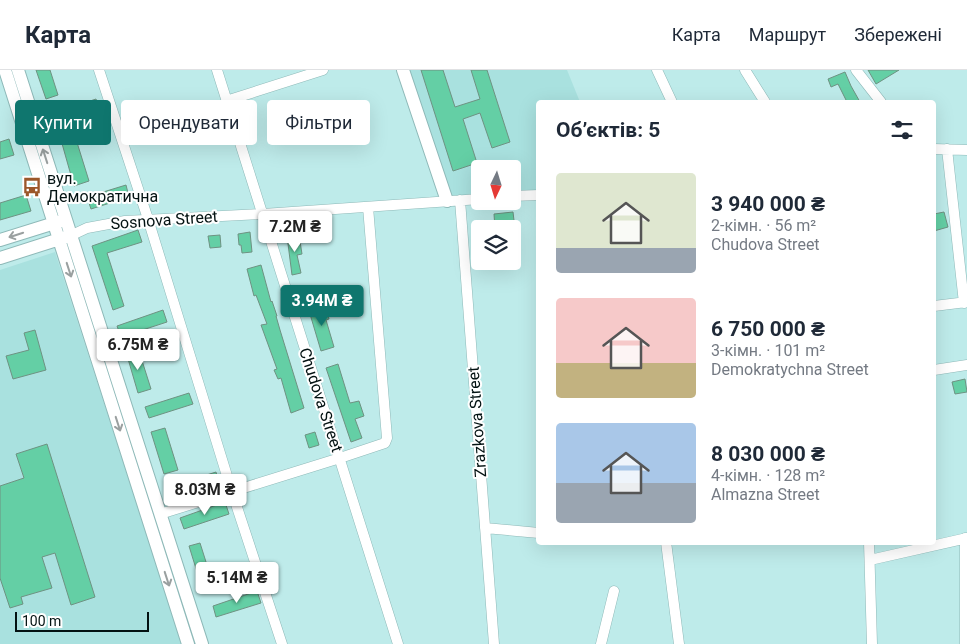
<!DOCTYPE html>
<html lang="uk">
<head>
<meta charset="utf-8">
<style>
  body { margin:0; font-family:Roboto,sans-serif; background:#f2f2f3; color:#1f2937; height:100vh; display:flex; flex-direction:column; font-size:19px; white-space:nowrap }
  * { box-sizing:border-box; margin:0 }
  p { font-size:16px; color:#747a83 }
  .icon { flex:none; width:28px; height:28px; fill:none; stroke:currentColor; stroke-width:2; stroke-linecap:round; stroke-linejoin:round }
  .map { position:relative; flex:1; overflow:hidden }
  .drawer { position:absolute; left:536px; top:30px; width:400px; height:445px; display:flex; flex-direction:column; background:#fff; border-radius:5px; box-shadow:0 5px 20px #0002 }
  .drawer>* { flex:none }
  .top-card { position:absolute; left:15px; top:30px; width:446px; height:45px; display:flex; gap:10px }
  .needle { width:32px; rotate:184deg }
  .fabs { position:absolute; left:471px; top:90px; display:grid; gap:10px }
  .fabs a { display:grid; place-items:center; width:50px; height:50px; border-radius:5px; background:#fff; box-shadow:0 5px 20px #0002; font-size:25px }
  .scale { position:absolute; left:15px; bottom:12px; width:134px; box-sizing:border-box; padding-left:5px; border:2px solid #031212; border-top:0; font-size:14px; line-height:18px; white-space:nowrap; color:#031212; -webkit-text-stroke:4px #fff; paint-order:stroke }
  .price { position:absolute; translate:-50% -42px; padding:0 11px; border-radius:5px; background:#fff; color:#222; font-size:16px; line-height:32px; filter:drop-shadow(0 1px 2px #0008) }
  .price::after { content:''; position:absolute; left:50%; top:30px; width:15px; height:11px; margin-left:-8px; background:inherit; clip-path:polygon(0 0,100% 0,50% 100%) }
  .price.selected { background:#0f766e; color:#fff }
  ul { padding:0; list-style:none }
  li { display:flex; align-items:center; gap:15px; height:125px; padding:0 20px }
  li span { display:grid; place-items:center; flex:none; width:140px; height:100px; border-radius:5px; color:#555 }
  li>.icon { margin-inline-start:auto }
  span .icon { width:60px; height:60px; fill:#fffc; stroke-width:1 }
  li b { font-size:21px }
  h2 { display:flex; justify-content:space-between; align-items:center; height:60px; padding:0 20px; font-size:21px }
  .chip { padding:0 18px; border-radius:5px; background:#fff; box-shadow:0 5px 20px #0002; font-size:18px; line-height:45px }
  .chip.selected { background:#0f766e; color:#fff }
  header { display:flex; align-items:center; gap:30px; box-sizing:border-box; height:70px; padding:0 25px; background:#fff; border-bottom:1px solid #e0e1e3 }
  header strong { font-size:24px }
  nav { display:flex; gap:28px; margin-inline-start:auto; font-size:18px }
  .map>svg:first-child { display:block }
</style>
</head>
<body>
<header>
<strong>Карта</strong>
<nav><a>Карта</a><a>Маршрут</a><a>Збережені</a></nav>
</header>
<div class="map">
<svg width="967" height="574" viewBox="0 0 967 574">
  <rect width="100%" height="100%" fill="#beebea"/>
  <path fill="#a9e1df" d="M407,0H567L580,32H539V120L513,122L512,99H480V124L450,126Z
    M55,182L182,574H0V200Z"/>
  <path fill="#64cfa5" stroke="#6e9282" d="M36,0H50L58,25L46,29Z
    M421,0H443L455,37L480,29L471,0H487L510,72L492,78L480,43L463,49L477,93L453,101Z
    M868,0H899L876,14Z
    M845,2L851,16L860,32H847L838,14L831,17L828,9Z
    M96,29L101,42L55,57L51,44Z
    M75,66L89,111L74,116L61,70Z
    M9,69L14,85L0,89V72Z
    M126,115L129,127L91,139L87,127Z
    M26,125L31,141L0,150V133Z
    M513,142L515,159H495L494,144Z
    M944,142L948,157L934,161V144Z
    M138,160L142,172L107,183L124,236L113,240L92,176Z
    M250,162L252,182L242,183L241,175H239L238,164Z
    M220,165L221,177L210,178L208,166Z
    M299,165L302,184L297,185L301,203L292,205L287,166Z
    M261,195L271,232L272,231L277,246H276L280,260L304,338L291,343L281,308L278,309L274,300L277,299L261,255L267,254L256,225L254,226L247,199Z
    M313,216L317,228L305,231L301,219Z
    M325,234L329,249L326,250L334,277L321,281L310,244L316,243L314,237Z
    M163,240L167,252L121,267L117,256Z
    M35,260L46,300L13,309L6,286L29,280L24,263Z
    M138,278L151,319L138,323L126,282Z
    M338,294L350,333L359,331L364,346L355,349L362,368L351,372L326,298Z
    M965,309L967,322L955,324L952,312Z
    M189,323L193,334L149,348L145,337Z
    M165,358L178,400L164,404L151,362Z
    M315,362L319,375L309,378L305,365Z
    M47,374L95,527L71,535L55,483L42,487L52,518L21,527L23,534L10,538L0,508V416L24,408L16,384Z
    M216,402L220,416L174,431L169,417Z
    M225,432L229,444L184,459L180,448Z
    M200,473L213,514L202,518L189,476Z
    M257,521L261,533L216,547L213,536Z"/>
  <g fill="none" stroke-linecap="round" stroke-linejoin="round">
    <defs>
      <path id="minor" d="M99,0L148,149L232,422L282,574
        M217,0L398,574
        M657,0L672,32
        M745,0L765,32
        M856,0L881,32
        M226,31L323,0
        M934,79L967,80
        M947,79L964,233
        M512,126L539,125
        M460,130L494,574
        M70,166L87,158L125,151L263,144L480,129
        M934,236L967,232
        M934,300L967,295
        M160,444L340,388L385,373L387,368L368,137
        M485,458L539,463
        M666,472L679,574
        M869,472L872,574
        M870,490L967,468
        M601,574L614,521
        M965,574V468"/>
      <path id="tertiary" d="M5,0L188,574
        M18,0L202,574
        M403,0L447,131
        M0,170L61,151
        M0,188L66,167"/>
    </defs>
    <use href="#minor" stroke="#8eb9b8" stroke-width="11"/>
    <use href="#tertiary" stroke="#8eb9b8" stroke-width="14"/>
    <use href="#minor" stroke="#fff" stroke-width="10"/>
    <use href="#tertiary" stroke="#fff" stroke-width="12"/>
  </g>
  <defs><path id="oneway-shaft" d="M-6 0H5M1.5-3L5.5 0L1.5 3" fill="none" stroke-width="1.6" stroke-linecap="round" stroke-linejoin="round" transform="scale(1.25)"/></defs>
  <g stroke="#9aa0a0">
    <use href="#oneway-shaft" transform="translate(45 86) rotate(-108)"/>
    <use href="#oneway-shaft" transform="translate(16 165) rotate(162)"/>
    <use href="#oneway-shaft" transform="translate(69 200) rotate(72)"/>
    <use href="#oneway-shaft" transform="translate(118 354) rotate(72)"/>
    <use href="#oneway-shaft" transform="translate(167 509) rotate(72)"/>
  </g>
  <defs>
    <symbol id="bus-bare" viewBox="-9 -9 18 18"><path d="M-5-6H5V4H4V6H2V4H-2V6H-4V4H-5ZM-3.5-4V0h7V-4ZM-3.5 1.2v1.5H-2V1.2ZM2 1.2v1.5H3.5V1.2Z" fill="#9b572a" stroke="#fff" stroke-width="2.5" paint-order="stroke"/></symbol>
  </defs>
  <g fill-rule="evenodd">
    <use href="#bus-bare" x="18" y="103" width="28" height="28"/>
  </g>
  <g text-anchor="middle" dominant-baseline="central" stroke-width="4" stroke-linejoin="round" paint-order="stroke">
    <g font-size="16" fill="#031212" stroke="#fff" text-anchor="start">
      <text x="47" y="108">вул.<tspan x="47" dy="18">Демократична</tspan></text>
    </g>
    <g font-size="16" fill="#031212" stroke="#fff">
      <text transform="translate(164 150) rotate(-4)">Sosnova Street</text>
      <text transform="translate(321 330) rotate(72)">Chudova Street</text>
      <text transform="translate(477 352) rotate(-94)">Zrazkova Street</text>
    </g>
  </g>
</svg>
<div class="fabs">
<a><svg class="needle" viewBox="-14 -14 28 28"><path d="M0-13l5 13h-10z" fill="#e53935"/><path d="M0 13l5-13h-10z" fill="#747a83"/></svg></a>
<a><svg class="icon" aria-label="layers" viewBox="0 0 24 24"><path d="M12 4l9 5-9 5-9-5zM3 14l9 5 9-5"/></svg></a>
</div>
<div class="scale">100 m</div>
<b class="price" style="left:295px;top:183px">7.2M ₴</b>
<b class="price selected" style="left:322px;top:257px">3.94M ₴</b>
<b class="price" style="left:138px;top:301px">6.75M ₴</b>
<b class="price" style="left:205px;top:446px">8.03M ₴</b>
<b class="price" style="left:237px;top:534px">5.14M ₴</b>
<div class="top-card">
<a class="chip selected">Купити</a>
<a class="chip">Орендувати</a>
<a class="chip">Фільтри</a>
</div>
<section class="drawer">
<h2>Об’єктів: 5<svg class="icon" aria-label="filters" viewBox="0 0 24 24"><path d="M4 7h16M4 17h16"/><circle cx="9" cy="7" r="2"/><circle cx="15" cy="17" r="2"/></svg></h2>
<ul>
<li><span style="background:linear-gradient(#dfe7d0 75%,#9aa5b1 0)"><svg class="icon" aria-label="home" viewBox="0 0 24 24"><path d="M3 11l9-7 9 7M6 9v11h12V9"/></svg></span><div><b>3 940 000 ₴</b><p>2-кімн. · 56 m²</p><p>Chudova Street</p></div></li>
<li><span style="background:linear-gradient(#f6c9c9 65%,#c2b280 0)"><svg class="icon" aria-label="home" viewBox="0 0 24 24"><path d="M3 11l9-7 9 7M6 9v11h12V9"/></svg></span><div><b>6 750 000 ₴</b><p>3-кімн. · 101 m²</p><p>Demokratychna Street</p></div></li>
<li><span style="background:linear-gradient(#a9c7e8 60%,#9aa5b1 0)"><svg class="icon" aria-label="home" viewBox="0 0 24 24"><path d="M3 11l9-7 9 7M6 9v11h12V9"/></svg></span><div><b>8 030 000 ₴</b><p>4-кімн. · 128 m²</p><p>Almazna Street</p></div></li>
</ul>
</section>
</div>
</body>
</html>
